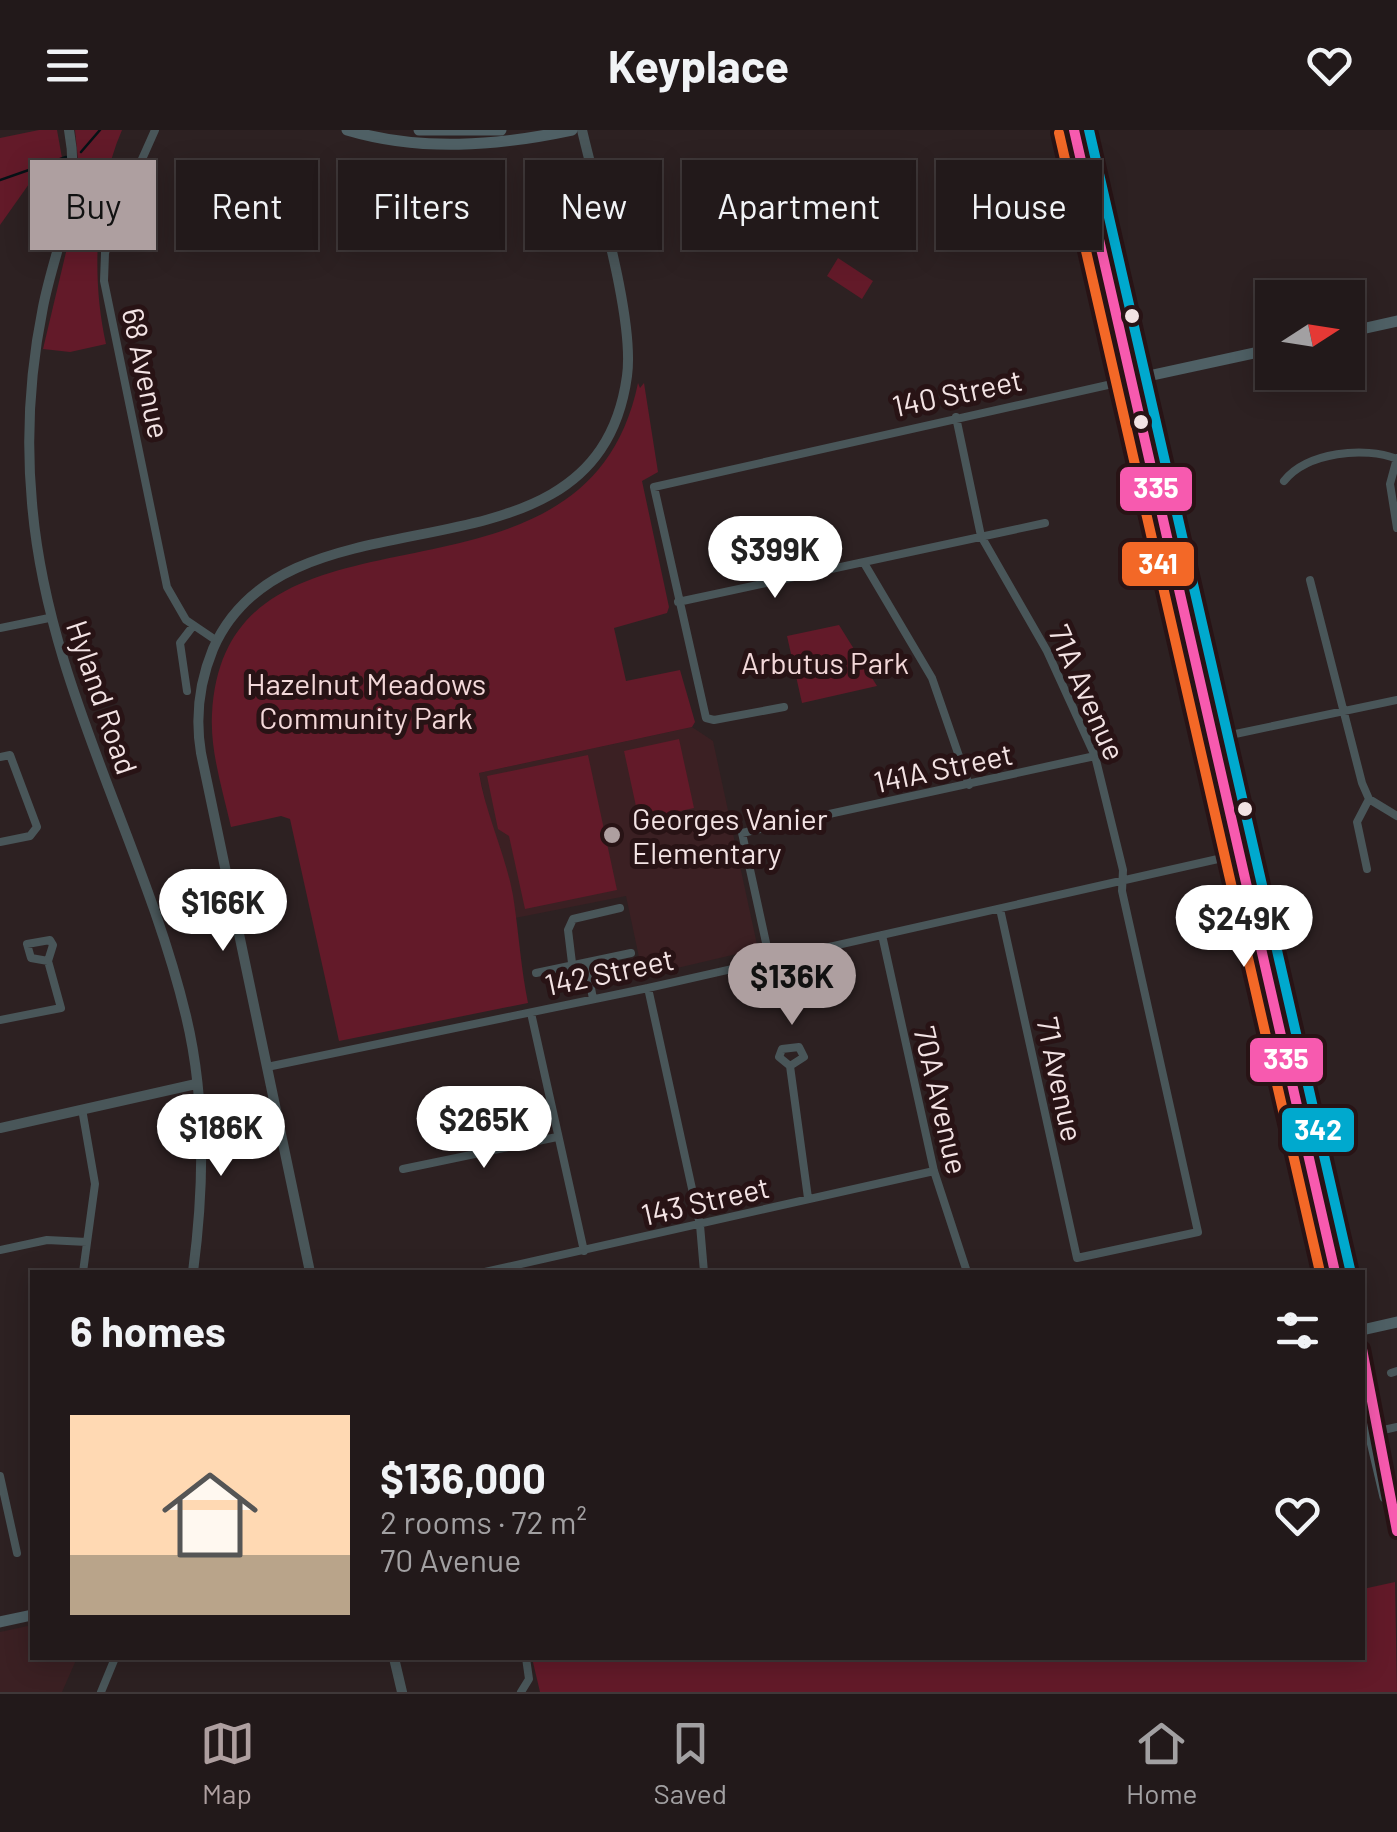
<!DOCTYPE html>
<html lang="en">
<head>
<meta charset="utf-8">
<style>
  body { margin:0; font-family:Barlow,sans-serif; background:#2a2223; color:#f1f3f6; height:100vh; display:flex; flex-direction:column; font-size:38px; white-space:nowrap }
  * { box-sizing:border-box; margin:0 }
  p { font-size:32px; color:#a2a0a2 }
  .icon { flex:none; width:55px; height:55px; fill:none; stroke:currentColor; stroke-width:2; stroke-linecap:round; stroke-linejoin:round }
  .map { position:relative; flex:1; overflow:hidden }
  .sheet { position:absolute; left:30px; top:1140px; width:1335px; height:390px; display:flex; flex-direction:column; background:#22191a; border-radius:0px; box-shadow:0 5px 25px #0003,0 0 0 2px #3f3839 }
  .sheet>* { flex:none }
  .top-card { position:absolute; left:30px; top:30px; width:1338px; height:90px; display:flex; gap:20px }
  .needle { width:65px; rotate:78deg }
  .tools { position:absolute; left:1255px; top:150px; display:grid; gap:20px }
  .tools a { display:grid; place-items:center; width:110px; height:110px; border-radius:0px; background:#22191a; box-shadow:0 5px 25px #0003,0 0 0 2px #3f3839; font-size:50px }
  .price { position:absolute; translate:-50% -85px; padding:0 22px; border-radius:35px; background:#fff; color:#222; font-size:32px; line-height:65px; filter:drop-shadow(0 2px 5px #0008) }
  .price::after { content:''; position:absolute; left:50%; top:60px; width:30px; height:22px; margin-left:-15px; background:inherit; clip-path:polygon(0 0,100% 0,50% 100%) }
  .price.selected { background:#ae9fa0; color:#111 }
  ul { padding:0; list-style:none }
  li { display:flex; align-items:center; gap:30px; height:250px; padding:0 40px }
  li+li { border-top:2px solid #3f3839 }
  li span { display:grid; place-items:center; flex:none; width:280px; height:200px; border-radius:0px; color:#555 }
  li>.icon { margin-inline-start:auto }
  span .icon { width:120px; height:120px; fill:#fffc; stroke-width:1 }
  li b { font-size:42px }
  h2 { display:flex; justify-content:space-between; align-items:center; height:120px; padding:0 40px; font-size:42px }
  .chip { padding:0 35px; border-radius:0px; background:#22191a; box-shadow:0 5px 25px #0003,0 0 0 2px #3f3839; font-size:35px; line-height:90px }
  .chip.selected { background:#ae9fa0; color:#111 }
  header { display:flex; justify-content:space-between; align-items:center; height:130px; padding:0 40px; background:#22191a; font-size:45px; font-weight:700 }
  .menu { display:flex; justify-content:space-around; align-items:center; height:140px; border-top:2px solid #3f3839; background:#22191a; font-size:28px; color:#a2a0a2 }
  .menu a { display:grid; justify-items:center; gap:5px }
  .menu .selected { color:#ae9fa0 }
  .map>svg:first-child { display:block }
</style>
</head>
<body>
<header><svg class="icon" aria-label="menu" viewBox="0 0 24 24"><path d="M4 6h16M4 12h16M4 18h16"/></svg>Keyplace<svg class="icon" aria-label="heart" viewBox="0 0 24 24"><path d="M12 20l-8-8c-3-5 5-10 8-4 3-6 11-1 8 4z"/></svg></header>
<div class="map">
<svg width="1397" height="1562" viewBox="0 0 1397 1562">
  <rect width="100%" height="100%" fill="#2d2122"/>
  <path fill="#3b2023" d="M692,597L713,611L758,819L643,846L626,766L510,789L479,643Z
    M32,1495V1528H77L62,1562H0V1502Z"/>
  <path fill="#631a29" d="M39,0H57L64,39L60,47L29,54L0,95V8Z
    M75,0H122C95,62 91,148 106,214L70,222L43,219L81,59Z
    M838,128L873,151L862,169L827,146Z
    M638,253L640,258L644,253L658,342L642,351L669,477L667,483L614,498L626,551L680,540L695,592L692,597L479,643C486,687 508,729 514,772C519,806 521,839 528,873L339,911L290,689L281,686L231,697C223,661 210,622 212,584C225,341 585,510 638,253Z
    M839,495L877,556L802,573L787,506Z
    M679,609L694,678L639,690L624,621Z
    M588,625L617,760L525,779L509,706L498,699L487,646Z
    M1395,1452L1397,1562H540L532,1528H1362L1363,1459Z"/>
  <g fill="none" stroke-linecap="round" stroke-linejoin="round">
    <path stroke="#061216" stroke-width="2.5" d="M81,22L100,0
      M0,50L66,27"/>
    <path stroke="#495659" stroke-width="8" d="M155,0L118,83L105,123L104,151L167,457L186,490L217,511
      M956,287L981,406L1047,521L1095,626L1123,740L1122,761L1198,1102L1077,1128L1000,779
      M1397,328L1390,354L1397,398
      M1284,351C1307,322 1365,316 1397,329
      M864,433L932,548L969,655
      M1310,450L1362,653L1369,669L1397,686
      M678,472L1045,393
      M0,498L49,488
      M187,561L180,513L193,496
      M784,577L714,590L706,588L654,357L1130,250
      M1221,607L1397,570
      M0,627L10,625L37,697L30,706L0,712
      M1367,739L1357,692L1369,669
      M882,805L934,1041L967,1142
      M770,831L742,703L1095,626
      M572,833L568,800L573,789L620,778
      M587,836L593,869
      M536,843C569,836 598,830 631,823
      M648,858L700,1095L704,1142
      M531,883L584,1121
      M0,890L61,878L48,831L53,815L50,810L27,814L31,828L48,831
      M790,936L804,927L799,917L782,919L779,927L790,936L808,1068
      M267,937L648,858L1240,724
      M82,979L95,1054L83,1142
      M403,1039L557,1007
      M0,1120L47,1110L87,1112
      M485,1142L934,1041
      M1391,1243L1397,1241
      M1379,1301L1397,1297
      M0,1346L17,1423
      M101,1562L115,1528
      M521,1562L529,1549L526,1528"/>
    <path stroke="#495659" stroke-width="10" d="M69,0C82,68 56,112 43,177C30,241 26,308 32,373C47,555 144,711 186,886C206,969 204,1059 193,1142
      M0,998L196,954
      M310,1142L201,623C195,587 199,553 213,519C289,344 596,471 627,246C635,189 596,61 582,0
      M394,1528L402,1562"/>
    <path stroke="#4f6065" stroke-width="11" d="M347,0C421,22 497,16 572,0
      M419,0H501
      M1074,0L1335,1142
      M1087,0L1346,1142
      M1348,202L1397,191
      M1139,248L1272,219
      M1362,1200L1397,1192
      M1362,1216L1397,1401
      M1362,1269L1385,1367
      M0,1492L32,1485"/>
    <defs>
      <path id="bus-1" d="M1074,0L1335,1142
        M1362,1219L1397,1401"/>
      <path id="bus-2" d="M1059,3L1320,1142"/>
      <path id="bus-3" d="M1089,0L1350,1139"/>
    </defs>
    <use href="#bus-1" stroke="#281315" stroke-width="18"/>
    <use href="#bus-2" stroke="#281315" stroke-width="18"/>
    <use href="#bus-3" stroke="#281315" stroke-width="18"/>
    <use href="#bus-1" stroke="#f75aaf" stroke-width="10"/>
    <use href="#bus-2" stroke="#f36827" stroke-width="10"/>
    <use href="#bus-3" stroke="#00a9ce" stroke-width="10"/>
  </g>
  <g fill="#f3e3e4" stroke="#281315" stroke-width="4">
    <circle cx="1132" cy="186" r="9"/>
    <circle cx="1141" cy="292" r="9"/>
    <circle cx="1245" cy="679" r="9"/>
  </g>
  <circle fill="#ae9fa0" stroke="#281315" stroke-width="4" cx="612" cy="705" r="10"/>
  <g text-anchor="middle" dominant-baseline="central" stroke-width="10" stroke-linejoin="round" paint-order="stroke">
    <g font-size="30" fill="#f3e3e4" stroke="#281315">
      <text transform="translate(147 243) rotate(78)">68 Avenue</text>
      <text transform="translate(957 262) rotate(-12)">140 Street</text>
      <text transform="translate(1088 562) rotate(66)">71A Avenue</text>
      <text transform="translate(103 567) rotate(71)">Hyland Road</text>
      <text transform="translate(943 637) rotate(-12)">141A Street</text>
      <text transform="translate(609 841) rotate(-12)">142 Street</text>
      <text transform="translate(1061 949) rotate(78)">71 Avenue</text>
      <text transform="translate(942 970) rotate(77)">70A Avenue</text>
      <text transform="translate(705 1070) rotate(-13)">143 Street</text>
    </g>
    <g font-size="30" fill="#f3d8d9" stroke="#281315">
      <text x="825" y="532">Arbutus Park</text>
      <text x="366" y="553">Hazelnut Meadows<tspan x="366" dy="34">Community Park</tspan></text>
    </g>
    <g font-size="30" fill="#f3e3e4" stroke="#281315" text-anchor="start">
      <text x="632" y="688">Georges Vanier<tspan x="632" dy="34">Elementary</tspan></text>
    </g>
  </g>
  <g stroke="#281315" stroke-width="4">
    <rect x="1118" y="335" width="76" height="48" rx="10" fill="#f75aaf"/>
    <rect x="1120" y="410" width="76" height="48" rx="10" fill="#f36827"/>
    <rect x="1248" y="906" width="77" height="48" rx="10" fill="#f75aaf"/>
    <rect x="1280" y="976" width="76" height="48" rx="10" fill="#00a9ce"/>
  </g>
  <g font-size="28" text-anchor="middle" font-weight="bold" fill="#fff">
    <text x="1156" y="368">335</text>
    <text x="1158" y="444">341</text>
    <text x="1286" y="939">335</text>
    <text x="1318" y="1010">342</text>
  </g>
</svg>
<div class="tools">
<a><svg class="needle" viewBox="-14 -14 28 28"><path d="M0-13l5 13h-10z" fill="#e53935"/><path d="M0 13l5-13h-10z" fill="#a2a0a2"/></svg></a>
</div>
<b class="price" style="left:775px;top:471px">$399K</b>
<b class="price" style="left:223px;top:824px">$166K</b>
<b class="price" style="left:1244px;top:840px">$249K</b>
<b class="price selected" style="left:792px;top:898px">$136K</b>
<b class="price" style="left:484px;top:1041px">$265K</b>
<b class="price" style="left:221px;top:1049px">$186K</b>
<div class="top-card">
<a class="chip selected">Buy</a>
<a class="chip">Rent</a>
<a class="chip">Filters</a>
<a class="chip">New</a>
<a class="chip">Apartment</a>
<a class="chip">House</a>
</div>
<section class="sheet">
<h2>6 homes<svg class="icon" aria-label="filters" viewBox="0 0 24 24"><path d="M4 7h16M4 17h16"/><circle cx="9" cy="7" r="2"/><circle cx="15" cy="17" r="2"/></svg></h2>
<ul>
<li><span style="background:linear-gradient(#ffd9b3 70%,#b9a48a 0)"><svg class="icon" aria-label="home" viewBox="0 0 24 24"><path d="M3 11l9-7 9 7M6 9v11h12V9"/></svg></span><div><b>$136,000</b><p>2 rooms · 72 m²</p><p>70 Avenue</p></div><svg class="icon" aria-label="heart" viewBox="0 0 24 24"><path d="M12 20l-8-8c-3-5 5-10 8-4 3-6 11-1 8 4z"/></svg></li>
</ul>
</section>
</div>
<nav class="menu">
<a class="selected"><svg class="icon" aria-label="map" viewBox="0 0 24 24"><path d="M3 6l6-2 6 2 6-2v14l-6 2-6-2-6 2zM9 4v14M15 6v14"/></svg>Map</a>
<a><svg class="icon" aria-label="saved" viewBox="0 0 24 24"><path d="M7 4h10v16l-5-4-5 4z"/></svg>Saved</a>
<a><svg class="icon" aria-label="home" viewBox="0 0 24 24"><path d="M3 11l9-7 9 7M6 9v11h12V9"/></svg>Home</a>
</nav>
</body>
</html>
